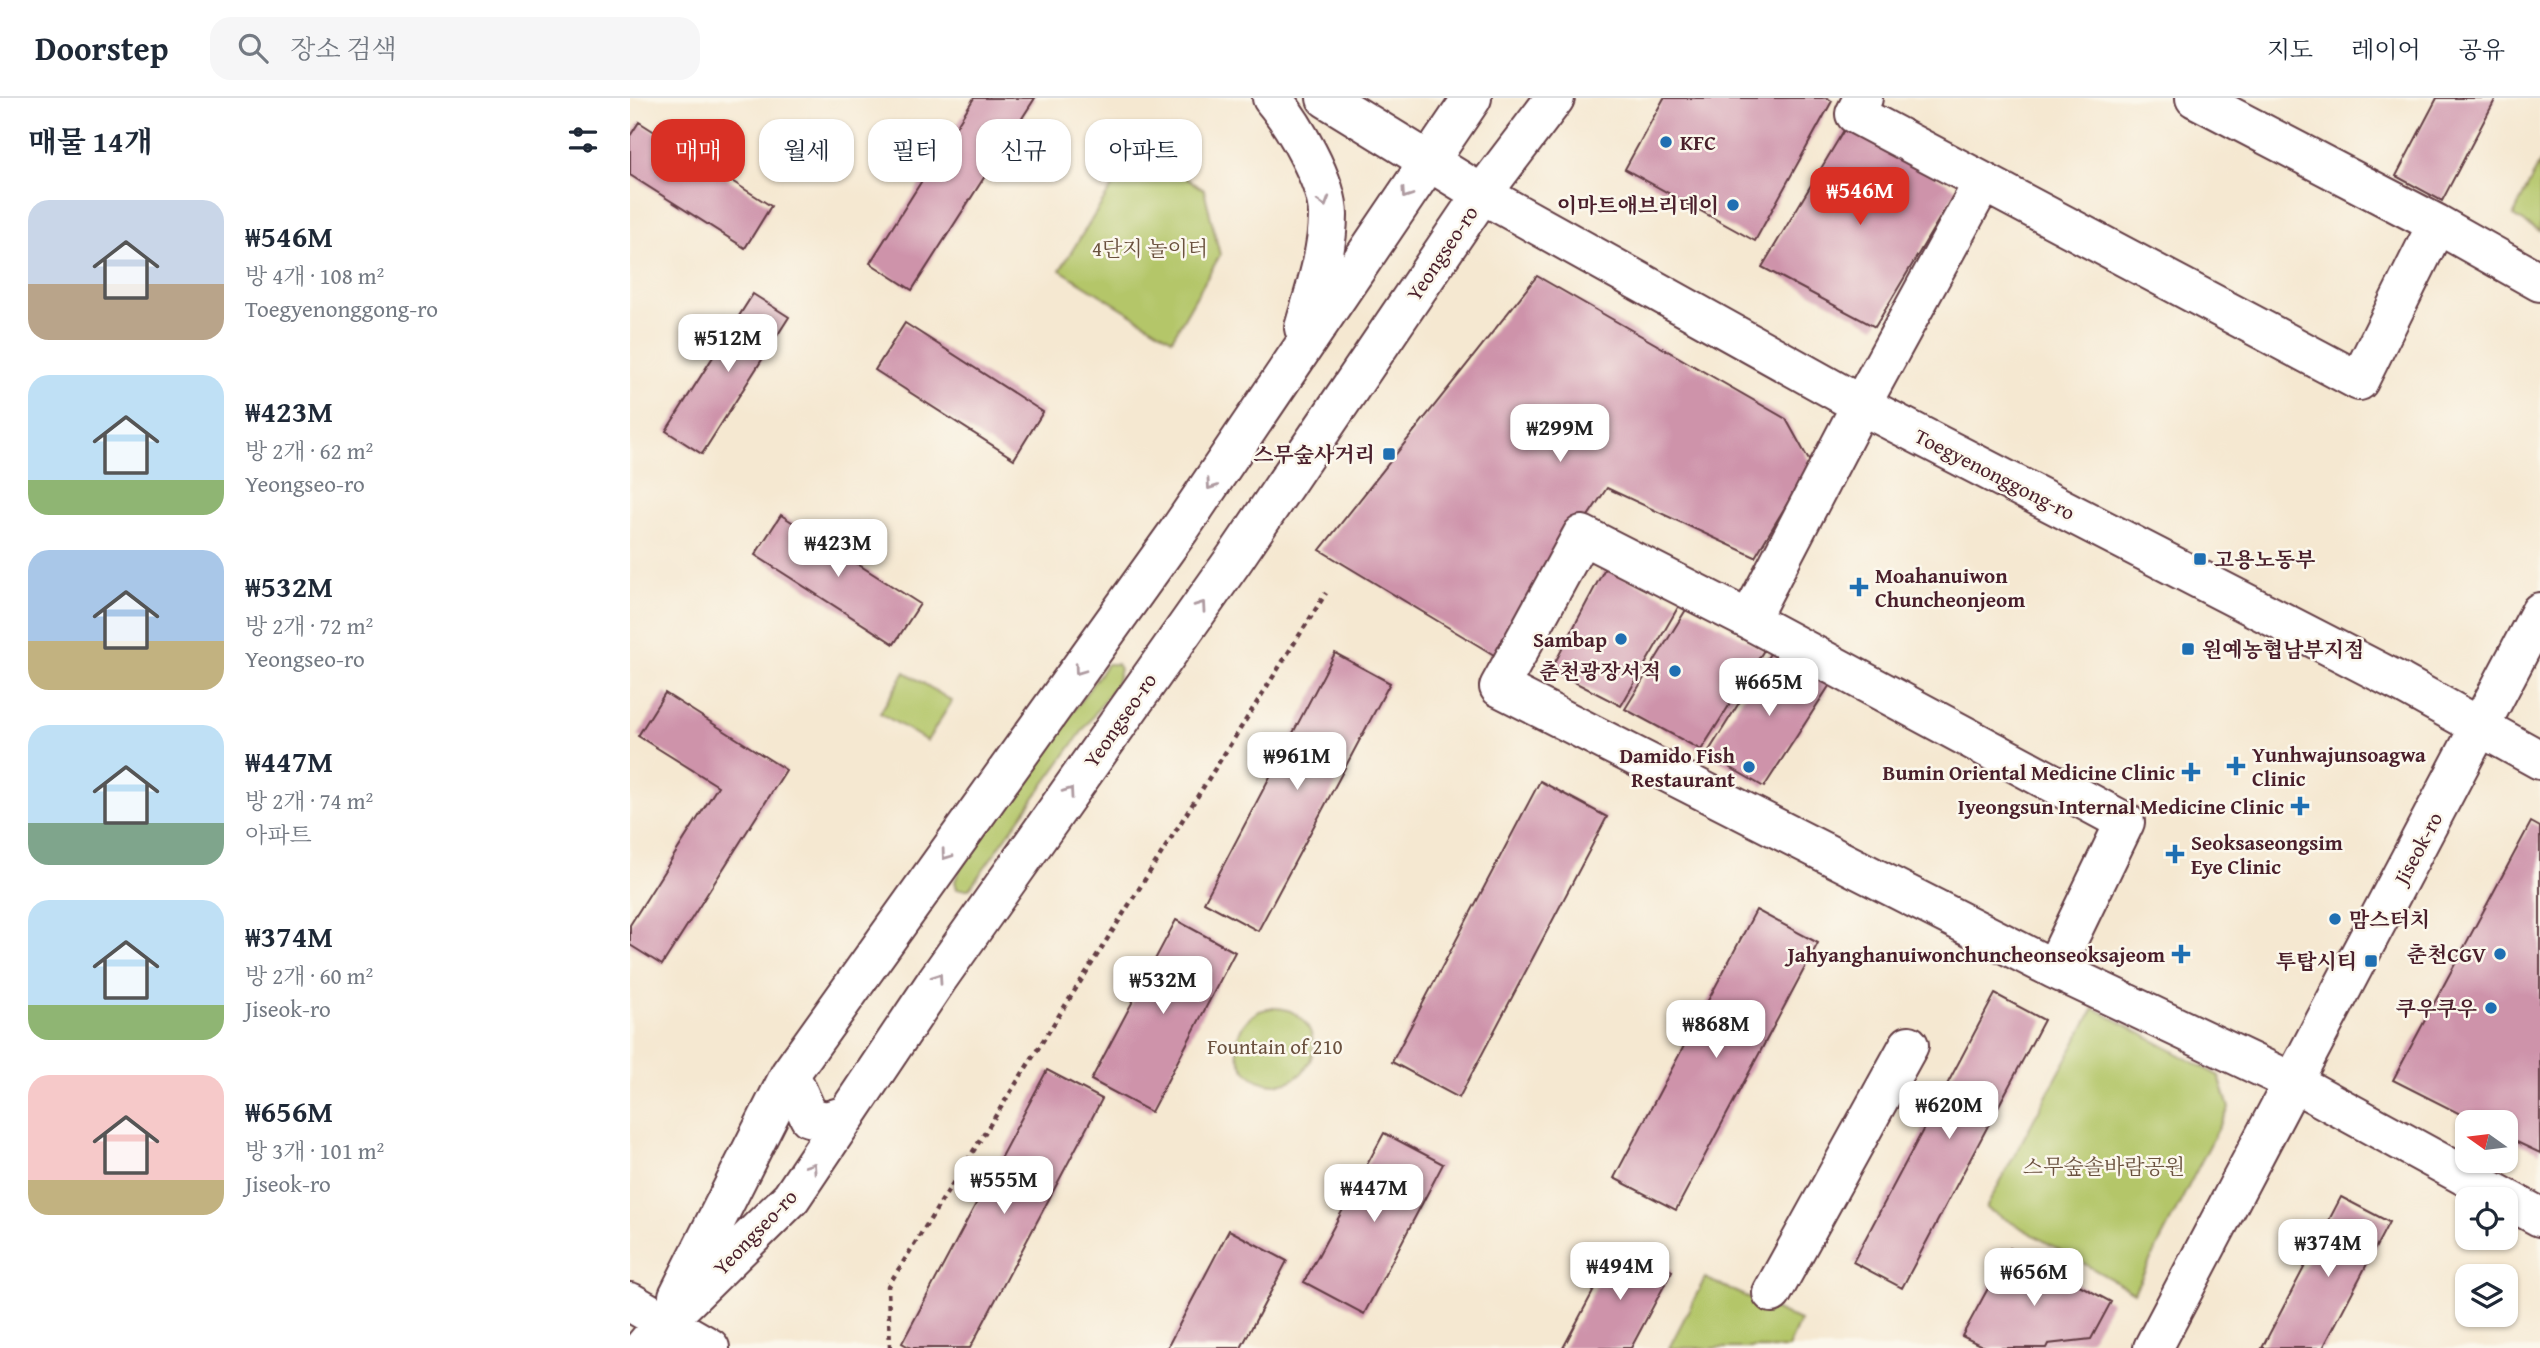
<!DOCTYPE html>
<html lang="ko">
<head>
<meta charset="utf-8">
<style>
  body { margin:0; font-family:"Gentium Book Plus","Noto Serif KR",serif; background:#f6f6f7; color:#1f2937; height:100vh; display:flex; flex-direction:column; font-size:26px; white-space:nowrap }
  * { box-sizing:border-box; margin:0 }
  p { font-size:23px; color:#747a83 }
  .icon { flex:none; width:38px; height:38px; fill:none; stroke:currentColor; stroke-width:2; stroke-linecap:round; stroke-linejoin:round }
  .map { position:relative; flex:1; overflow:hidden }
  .drawer { display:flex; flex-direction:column; background:#fff; width:630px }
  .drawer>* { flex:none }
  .top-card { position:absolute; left:21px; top:21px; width:665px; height:63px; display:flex; gap:14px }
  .needle { width:46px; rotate:284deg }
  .fabs { position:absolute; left:1825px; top:1012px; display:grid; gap:14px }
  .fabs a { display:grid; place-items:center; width:63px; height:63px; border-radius:14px; background:#fff; box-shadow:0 2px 5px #0004; font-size:35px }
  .price { position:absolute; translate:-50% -60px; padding:0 16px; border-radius:14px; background:#fff; color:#222; font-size:23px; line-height:46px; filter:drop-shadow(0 2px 4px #0008) }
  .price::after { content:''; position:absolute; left:50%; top:42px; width:21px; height:16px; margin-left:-10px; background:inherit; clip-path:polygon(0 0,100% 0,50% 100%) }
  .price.selected { background:#d93025; color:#fff }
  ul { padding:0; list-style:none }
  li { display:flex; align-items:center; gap:21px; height:175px; padding:0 28px }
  li span { display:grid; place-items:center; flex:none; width:196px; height:140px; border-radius:21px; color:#555 }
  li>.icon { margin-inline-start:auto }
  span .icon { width:84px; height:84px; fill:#fffc; stroke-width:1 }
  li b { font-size:30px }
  h2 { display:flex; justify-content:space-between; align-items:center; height:84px; padding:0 28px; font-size:30px }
  .chip { padding:0 24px; border-radius:21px; background:#fff; box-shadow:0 2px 5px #0004; font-size:24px; line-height:63px }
  .chip.selected { background:#d93025; color:#fff }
  header { display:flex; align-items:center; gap:42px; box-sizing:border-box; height:98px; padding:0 35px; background:#fff; border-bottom:2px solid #e0e1e3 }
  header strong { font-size:33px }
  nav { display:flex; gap:38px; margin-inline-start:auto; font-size:24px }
  .search { width:490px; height:63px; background:#f6f6f7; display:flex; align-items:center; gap:18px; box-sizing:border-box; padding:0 24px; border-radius:21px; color:#747a83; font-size:26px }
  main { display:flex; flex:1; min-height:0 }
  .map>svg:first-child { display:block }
</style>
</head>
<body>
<header>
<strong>Doorstep</strong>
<div class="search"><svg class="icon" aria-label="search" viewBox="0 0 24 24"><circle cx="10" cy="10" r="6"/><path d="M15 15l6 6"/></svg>장소 검색</div>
<nav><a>지도</a><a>레이어</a><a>공유</a></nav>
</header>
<main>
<section class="drawer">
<h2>매물 14개<svg class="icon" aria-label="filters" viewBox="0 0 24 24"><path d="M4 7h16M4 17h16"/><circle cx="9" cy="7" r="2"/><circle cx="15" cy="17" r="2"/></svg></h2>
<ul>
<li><span style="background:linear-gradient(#c9d6e8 60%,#b9a48a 0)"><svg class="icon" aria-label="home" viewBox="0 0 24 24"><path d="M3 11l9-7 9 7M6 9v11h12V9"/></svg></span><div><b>₩546M</b><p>방 4개 · 108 m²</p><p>Toegyenonggong-ro</p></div></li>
<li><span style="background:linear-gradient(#bfe0f5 75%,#8fb573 0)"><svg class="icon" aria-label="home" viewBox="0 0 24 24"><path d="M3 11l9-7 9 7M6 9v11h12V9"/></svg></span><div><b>₩423M</b><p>방 2개 · 62 m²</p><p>Yeongseo-ro</p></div></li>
<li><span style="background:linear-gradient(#a9c7e8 65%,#c2b280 0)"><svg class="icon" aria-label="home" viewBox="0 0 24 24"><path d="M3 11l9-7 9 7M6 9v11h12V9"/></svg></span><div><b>₩532M</b><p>방 2개 · 72 m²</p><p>Yeongseo-ro</p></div></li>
<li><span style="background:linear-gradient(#bfe0f5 70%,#7fa58c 0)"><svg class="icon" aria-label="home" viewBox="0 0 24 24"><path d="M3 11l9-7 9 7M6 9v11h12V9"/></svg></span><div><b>₩447M</b><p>방 2개 · 74 m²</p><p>아파트</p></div></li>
<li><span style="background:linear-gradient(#bfe0f5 75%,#8fb573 0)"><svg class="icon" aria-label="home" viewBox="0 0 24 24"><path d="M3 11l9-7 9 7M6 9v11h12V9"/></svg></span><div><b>₩374M</b><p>방 2개 · 60 m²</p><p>Jiseok-ro</p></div></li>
<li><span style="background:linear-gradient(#f6c9c9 75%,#c2b280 0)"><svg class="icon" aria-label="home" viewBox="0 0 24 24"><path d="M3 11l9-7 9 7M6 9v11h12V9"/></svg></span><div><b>₩656M</b><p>방 3개 · 101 m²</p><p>Jiseok-ro</p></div></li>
</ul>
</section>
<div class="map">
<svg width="1910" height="1250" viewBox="0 0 1910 1250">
  <rect width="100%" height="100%" fill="#fbf7ec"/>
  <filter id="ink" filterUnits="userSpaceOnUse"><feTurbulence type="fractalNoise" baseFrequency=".0143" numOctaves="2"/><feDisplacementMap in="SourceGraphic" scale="14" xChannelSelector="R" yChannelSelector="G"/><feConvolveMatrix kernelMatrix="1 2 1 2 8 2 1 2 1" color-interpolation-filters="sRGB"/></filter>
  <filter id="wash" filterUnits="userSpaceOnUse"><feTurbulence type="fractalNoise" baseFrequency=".00686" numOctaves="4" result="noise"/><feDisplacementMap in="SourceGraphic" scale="28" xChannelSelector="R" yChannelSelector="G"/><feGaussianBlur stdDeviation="1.57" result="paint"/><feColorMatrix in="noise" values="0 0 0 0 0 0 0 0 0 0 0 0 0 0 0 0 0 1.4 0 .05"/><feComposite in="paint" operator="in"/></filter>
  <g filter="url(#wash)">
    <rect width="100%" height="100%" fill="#f5e8d1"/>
    <path fill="#b4c669" stroke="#7f724a" stroke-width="2" d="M507,49L574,92L590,157L542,241L430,172Z
      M1910,64V133L1883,118Z
      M477,566H487L490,571L486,586L339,791H327L325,783L330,771Z
      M275,574L322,603L297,643L250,615Z
      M607 948a38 38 0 1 1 76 0a38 38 0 1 1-76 0Z
      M1464,910L1589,978L1599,1010L1504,1194L1356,1110Z
      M1075,1180L1170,1223L1158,1250H1039Z"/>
    <g id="blocks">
      <path fill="#ce93aa" d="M344,0H405L282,192L240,165Z
        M1034,0H1197L1202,3L1125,143L995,71Z
        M1807,0H1866L1812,103L1766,78Z
        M9,24L141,108L115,150L0,77V38Z
        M1217,27L1327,91L1245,229L1132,169Z
        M907,178L1156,321L1181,366L1125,459L977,390L864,557L690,452Z
        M123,196L159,219L72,356L36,333Z
        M275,225L413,314L384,361L245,272Z
        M151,417L290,506L264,546L125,457Z
        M975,470L1050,506L991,608L921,572Z
        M1057,510L1134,552L1071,652L995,611Z
        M1141,554L1203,582L1134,689L1077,656Z
        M705,555L760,585L628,833L574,804Z
        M35,595L156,672L32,867L0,847V827L88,688L8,638Z
        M910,683L977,719L829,1000L762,964Z
        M1901,724L1910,729V1055L1876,1039V1024H1846L1763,982Z
        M1126,812L1188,845L1046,1112L984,1080Z
        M546,822L605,854L521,1014L461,982Z
        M1365,896L1414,922L1272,1190L1223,1164Z
        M417,972L472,1001L340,1250H281L272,1245Z
        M754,1035L813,1066L734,1216L674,1184Z
        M1711,1099L1759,1124L1693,1250H1632Z
        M599,1132L657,1163L611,1250H537Z
        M989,1145L1042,1173L1001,1250H933Z
        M1380,1150L1481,1204L1461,1241L1418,1246L1416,1250H1356L1332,1238Z"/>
    </g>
  </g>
  <g filter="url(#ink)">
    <use href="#blocks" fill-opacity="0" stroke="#643d44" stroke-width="2"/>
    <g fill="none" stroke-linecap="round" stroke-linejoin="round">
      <defs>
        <path id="minor" d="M642,0C663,25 698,84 698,117C698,154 684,195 674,230
          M696,0L852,96L1231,307L1771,585L1910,662
          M1233,0L1225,16L1729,283L1807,126
          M1565,0L1807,126L1910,184
          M1119,522L1231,307L1353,84
          M1424,871L1495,724L1119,522L952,437L869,589L1424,871L1663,984L1910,1119
          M160,976L179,1019L196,1023L217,1017
          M1142,1195L1279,947
          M48,1198L160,976L550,431L842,0
          M0,1204L80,1250
          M13,1250L34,1225L161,1100L307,882L605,460L852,96L925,0
          M1523,1250L1910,514"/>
      </defs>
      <use href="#minor" stroke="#643d44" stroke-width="42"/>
      <path stroke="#643d44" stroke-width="4.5" stroke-dasharray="5 5" stroke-linecap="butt" d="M260,1250L258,1188L696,495"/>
      <use href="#minor" stroke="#fff" stroke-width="38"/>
    </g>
    <defs><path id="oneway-chevron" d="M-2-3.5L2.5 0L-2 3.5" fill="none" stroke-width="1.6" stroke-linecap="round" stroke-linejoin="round" transform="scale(1.75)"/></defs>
    <g stroke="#ae9aa0">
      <use href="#oneway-chevron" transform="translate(776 96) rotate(124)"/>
      <use href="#oneway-chevron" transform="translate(694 104) rotate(73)"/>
      <use href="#oneway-chevron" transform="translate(581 387) rotate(125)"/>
      <use href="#oneway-chevron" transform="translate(571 508) rotate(-55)"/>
      <use href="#oneway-chevron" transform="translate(449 572) rotate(126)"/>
      <use href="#oneway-chevron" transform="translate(439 694) rotate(-55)"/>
      <use href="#oneway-chevron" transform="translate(316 757) rotate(126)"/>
      <use href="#oneway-chevron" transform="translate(308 880) rotate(-55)"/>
      <use href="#oneway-chevron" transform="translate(182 1069) rotate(-56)"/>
    </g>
  </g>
  <g fill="#1f6fb2" stroke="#fbf7ec" stroke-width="2.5">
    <circle cx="1036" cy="44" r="7"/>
    <circle cx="1103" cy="107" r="7"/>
    <rect x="752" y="349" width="14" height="14" rx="3.5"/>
    <rect x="1563" y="454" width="14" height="14" rx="3.5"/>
    <path d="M1225.5 478.5h7v7h7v7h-7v7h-7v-7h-7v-7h7z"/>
    <circle cx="991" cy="541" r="7"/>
    <rect x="1551" y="544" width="14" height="14" rx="3.5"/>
    <circle cx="1045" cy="573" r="7"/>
    <path d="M1602.5 657.5h7v7h7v7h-7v7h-7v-7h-7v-7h7z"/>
    <circle cx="1119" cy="669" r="7"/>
    <path d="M1557.5 663.5h7v7h7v7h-7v7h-7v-7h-7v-7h7z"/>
    <path d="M1666.5 697.5h7v7h7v7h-7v7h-7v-7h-7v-7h7z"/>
    <path d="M1541.5 745.5h7v7h7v7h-7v7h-7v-7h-7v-7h7z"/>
    <circle cx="1705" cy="821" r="7"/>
    <path d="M1547.5 845.5h7v7h7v7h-7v7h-7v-7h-7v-7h7z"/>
    <circle cx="1870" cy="856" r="7"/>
    <rect x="1734" y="856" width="14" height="14" rx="3.5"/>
    <circle cx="1861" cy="910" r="7"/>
  </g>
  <g text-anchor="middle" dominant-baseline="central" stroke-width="5" stroke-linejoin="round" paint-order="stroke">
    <g font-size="21" font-weight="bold" fill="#4a1f2b" stroke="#fbf7ec" text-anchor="end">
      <text x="1050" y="44" text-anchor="start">KFC</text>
      <text x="1089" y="107">이마트애브리데이</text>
      <text x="745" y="356">스무숲사거리</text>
      <text x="1584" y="461" text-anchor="start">고용노동부</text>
      <text x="1245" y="477" text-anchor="start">Moahanuiwon<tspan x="1245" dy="24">Chuncheonjeom</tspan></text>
      <text x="977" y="541">Sambap</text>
      <text x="1572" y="551" text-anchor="start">원예농협남부지점</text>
      <text x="1031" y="573">춘천광장서적</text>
      <text x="1622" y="656" text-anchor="start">Yunhwajunsoagwa<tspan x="1622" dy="24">Clinic</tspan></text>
      <text x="1105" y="657">Damido Fish<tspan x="1105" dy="24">Restaurant</tspan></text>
      <text x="1545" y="674">Bumin Oriental Medicine Clinic</text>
      <text x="1654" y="708">Iyeongsun Internal Medicine Clinic</text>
      <text x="1561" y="744" text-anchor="start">Seoksaseongsim<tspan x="1561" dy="24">Eye Clinic</tspan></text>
      <text x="1719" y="821" text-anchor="start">맘스터치</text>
      <text x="1535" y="856">Jahyanghanuiwonchuncheonseoksajeom</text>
      <text x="1856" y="856">춘천CGV</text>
      <text x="1727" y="863">투탑시티</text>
      <text x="1847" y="910">쿠우쿠우</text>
    </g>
    <g font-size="21" fill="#6a513e" stroke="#fbf7ec">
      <text x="520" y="150">4단지 놀이터</text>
      <text x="645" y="948">Fountain of 210</text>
      <text x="1474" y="1068">스무숲솔바람공원</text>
    </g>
    <g font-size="21" fill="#4a1f2b" stroke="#fbf7ec">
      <text transform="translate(812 155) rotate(-56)">Yeongseo-ro</text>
      <text transform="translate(1365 376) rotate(27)">Toegyenonggong-ro</text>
      <text transform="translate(490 622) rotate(-55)">Yeongseo-ro</text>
      <text transform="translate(1788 750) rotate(-62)">Jiseok-ro</text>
      <text transform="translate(125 1134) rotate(-46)">Yeongseo-ro</text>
    </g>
  </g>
</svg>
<div class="fabs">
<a><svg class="needle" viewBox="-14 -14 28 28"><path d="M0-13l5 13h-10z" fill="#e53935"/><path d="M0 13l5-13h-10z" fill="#747a83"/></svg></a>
<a><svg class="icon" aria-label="locate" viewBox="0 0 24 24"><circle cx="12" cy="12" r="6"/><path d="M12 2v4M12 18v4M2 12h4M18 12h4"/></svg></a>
<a><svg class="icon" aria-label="layers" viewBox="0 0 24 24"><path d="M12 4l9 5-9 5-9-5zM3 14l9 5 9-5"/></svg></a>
</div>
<b class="price selected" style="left:1230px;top:129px">₩546M</b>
<b class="price" style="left:98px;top:276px">₩512M</b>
<b class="price" style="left:930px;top:366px">₩299M</b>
<b class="price" style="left:208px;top:481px">₩423M</b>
<b class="price" style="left:1139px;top:620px">₩665M</b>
<b class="price" style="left:667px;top:694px">₩961M</b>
<b class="price" style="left:533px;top:918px">₩532M</b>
<b class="price" style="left:1086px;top:962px">₩868M</b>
<b class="price" style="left:1319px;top:1043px">₩620M</b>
<b class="price" style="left:374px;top:1118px">₩555M</b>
<b class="price" style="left:744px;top:1126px">₩447M</b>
<b class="price" style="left:1698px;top:1181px">₩374M</b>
<b class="price" style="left:990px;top:1204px">₩494M</b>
<b class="price" style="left:1404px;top:1210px">₩656M</b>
<div class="top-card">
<a class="chip selected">매매</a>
<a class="chip">월세</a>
<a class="chip">필터</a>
<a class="chip">신규</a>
<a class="chip">아파트</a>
</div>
</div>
</main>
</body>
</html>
